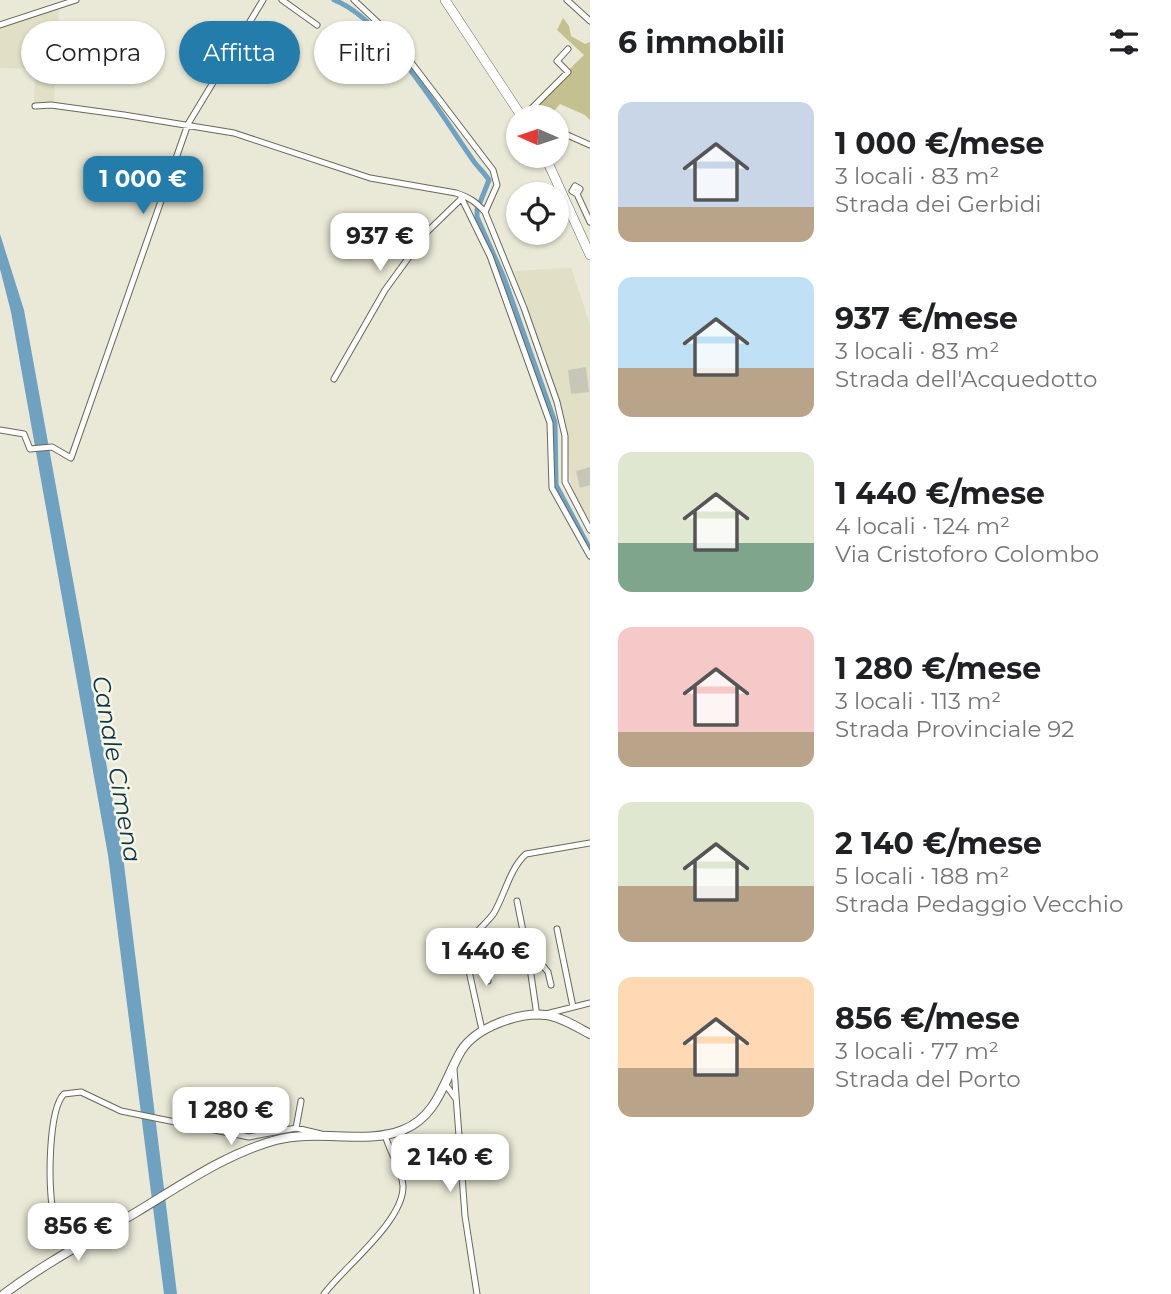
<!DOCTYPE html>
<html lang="it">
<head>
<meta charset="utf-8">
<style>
  body { margin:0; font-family:Montserrat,sans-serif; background:#f2f2f2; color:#202124; height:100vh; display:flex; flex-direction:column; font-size:26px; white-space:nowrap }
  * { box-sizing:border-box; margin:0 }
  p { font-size:23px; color:#757577 }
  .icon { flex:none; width:38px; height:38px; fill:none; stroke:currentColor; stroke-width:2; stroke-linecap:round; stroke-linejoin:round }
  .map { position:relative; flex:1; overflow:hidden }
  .details { display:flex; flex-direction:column; background:#fff; width:581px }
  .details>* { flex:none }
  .banner { position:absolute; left:21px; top:21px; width:464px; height:63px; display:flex; gap:14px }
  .needle { width:46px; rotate:273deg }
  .controls { position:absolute; left:506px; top:105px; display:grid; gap:14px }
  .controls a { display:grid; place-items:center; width:63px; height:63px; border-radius:50%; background:#fff; box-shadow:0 2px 5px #0004; font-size:35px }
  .price { position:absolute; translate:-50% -60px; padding:0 16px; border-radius:14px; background:#fff; color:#222; font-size:23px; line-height:46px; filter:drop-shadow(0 2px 4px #0008) }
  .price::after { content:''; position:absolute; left:50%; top:42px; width:21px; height:16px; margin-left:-10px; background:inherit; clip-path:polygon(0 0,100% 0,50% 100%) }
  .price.active { background:#237caa; color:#fff }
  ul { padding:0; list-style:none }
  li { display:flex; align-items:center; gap:21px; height:175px; padding:0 28px }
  li span { display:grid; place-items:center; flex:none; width:196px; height:140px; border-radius:14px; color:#555 }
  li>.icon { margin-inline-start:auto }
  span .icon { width:84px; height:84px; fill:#fffc; stroke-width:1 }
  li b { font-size:30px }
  h2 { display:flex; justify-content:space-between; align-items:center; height:84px; padding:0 28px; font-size:30px }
  .pill { padding:0 24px; border-radius:32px; background:#fff; box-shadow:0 2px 5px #0004; font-size:24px; line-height:63px }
  .pill.active { background:#237caa; color:#fff }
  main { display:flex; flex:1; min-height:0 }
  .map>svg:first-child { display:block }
</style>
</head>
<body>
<main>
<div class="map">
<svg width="590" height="1294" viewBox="0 0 590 1294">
  <rect width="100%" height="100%" fill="#eae9d7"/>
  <path fill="#e1dfc6" d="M59,9L54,102L34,103L35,69L0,68V28Z
    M571,268L590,324V526L573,498L565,436L514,271Z"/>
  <path fill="#c5c08f" d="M563,18L569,26L571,36L585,44L590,42V120L585,115L560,104L549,117H525L524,114L584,55L557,30Z"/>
  <path fill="#6fa1c1" d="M0,234L24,310L123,856L177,1294H164L108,855L11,312L0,269Z"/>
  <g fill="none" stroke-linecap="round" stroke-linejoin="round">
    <path stroke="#6fa1c1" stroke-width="5" d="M334,0C385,19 443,118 475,163C480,169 485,174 489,180L477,210V217L504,278L555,422L556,485L590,549"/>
  </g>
  <path fill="#c8c6b6" d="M586,367L589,392L571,394L568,370Z
    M590,467V485L580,488L576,471Z"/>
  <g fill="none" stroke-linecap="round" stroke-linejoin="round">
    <defs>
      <path id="minor" d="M282,0L317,25
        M354,0L388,32L493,170L497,185L485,212
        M567,0L590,21
        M0,25L76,0
        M35,106L51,105L124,115L234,133L370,178L456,193C469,197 476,202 485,212L524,308L557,402L565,436V482L590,530
        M523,117L568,72L557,61L568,49
        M556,130L590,145
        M577,194L580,189L575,186L572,191L577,194L590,222
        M460,195L490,256L550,423L552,488L590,556
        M334,379L385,290L428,231L462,198
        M0,430L24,434L30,449L52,447L71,458L188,124L263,0
        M517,901L529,961
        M557,929L573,1007
        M478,932L488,981
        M546,1014L590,1003
        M537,1016L529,961H539L548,972L551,985
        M482,1030L465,953C467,937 485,926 494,913C505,894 510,868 526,854L590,843
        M454,1069L465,1216L477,1294
        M446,1085L456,1099
        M296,1128L301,1101
        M69,1251C60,1239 56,1226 53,1211C48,1188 48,1110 64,1094L81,1092L121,1111L249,1137L296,1128L321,1134
        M324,1294C345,1266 404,1221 403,1186C402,1169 389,1151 385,1135"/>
      <path id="secondary" d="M4,1294C45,1263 91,1239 135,1213C180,1186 225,1154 276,1140C318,1129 366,1145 403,1130C438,1116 444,1080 461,1051C476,1027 519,1012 546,1015C561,1017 577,1027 590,1034"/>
      <path id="primary" d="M445,0L522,117
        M545,156L590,255"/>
    </defs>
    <use href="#minor" stroke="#696859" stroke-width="7"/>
    <use href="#secondary" stroke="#696859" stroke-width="10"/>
    <use href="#primary" stroke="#696859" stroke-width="10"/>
    <use href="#minor" stroke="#fff" stroke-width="5"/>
    <use href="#secondary" stroke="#fff" stroke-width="8"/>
    <use href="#primary" stroke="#fff" stroke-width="9"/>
  </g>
  <g text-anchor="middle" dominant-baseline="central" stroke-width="5" stroke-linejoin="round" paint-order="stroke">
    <g font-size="24" font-style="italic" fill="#0a354c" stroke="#f7f6e4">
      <text transform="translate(117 769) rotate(80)">Canale Cimena</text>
    </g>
  </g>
</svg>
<div class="controls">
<a><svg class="needle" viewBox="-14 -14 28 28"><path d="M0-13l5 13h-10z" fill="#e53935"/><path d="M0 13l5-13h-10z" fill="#757577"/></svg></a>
<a><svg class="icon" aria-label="locate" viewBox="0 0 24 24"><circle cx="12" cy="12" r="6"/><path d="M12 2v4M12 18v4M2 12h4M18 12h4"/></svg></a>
</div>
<b class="price active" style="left:143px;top:216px">1 000 €</b>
<b class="price" style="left:380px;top:273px">937 €</b>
<b class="price" style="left:486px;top:988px">1 440 €</b>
<b class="price" style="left:231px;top:1147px">1 280 €</b>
<b class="price" style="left:450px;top:1194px">2 140 €</b>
<b class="price" style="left:78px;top:1263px">856 €</b>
<div class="banner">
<a class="pill">Compra</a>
<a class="pill active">Affitta</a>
<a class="pill">Filtri</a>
</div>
</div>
<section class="details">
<h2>6 immobili<svg class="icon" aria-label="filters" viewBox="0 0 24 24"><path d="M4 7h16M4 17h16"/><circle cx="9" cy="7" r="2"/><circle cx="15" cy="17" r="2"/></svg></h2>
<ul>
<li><span style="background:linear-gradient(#c9d6e8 75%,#b9a48a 0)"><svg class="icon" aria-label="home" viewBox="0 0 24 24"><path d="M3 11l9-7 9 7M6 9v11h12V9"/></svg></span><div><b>1 000 €/mese</b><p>3 locali · 83 m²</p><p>Strada dei Gerbidi</p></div></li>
<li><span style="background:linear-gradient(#bfe0f5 65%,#b9a48a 0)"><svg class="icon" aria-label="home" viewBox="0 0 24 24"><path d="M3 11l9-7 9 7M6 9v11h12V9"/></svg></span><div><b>937 €/mese</b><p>3 locali · 83 m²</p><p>Strada dell'Acquedotto</p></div></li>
<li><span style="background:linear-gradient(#dfe7d0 65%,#7fa58c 0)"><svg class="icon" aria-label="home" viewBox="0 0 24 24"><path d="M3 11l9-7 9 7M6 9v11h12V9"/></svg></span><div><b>1 440 €/mese</b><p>4 locali · 124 m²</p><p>Via Cristoforo Colombo</p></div></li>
<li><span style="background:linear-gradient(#f6c9c9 75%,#b9a48a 0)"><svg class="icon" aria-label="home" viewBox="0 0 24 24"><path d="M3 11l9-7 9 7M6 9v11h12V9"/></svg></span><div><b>1 280 €/mese</b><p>3 locali · 113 m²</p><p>Strada Provinciale 92</p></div></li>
<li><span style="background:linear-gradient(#dfe7d0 60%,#b9a48a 0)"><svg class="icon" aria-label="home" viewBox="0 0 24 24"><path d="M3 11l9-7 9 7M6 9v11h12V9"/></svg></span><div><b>2 140 €/mese</b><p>5 locali · 188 m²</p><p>Strada Pedaggio Vecchio</p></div></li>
<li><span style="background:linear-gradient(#ffd9b3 65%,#b9a48a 0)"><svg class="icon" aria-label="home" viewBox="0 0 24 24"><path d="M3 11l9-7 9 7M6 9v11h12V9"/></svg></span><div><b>856 €/mese</b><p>3 locali · 77 m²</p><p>Strada del Porto</p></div></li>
</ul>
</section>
</main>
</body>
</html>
